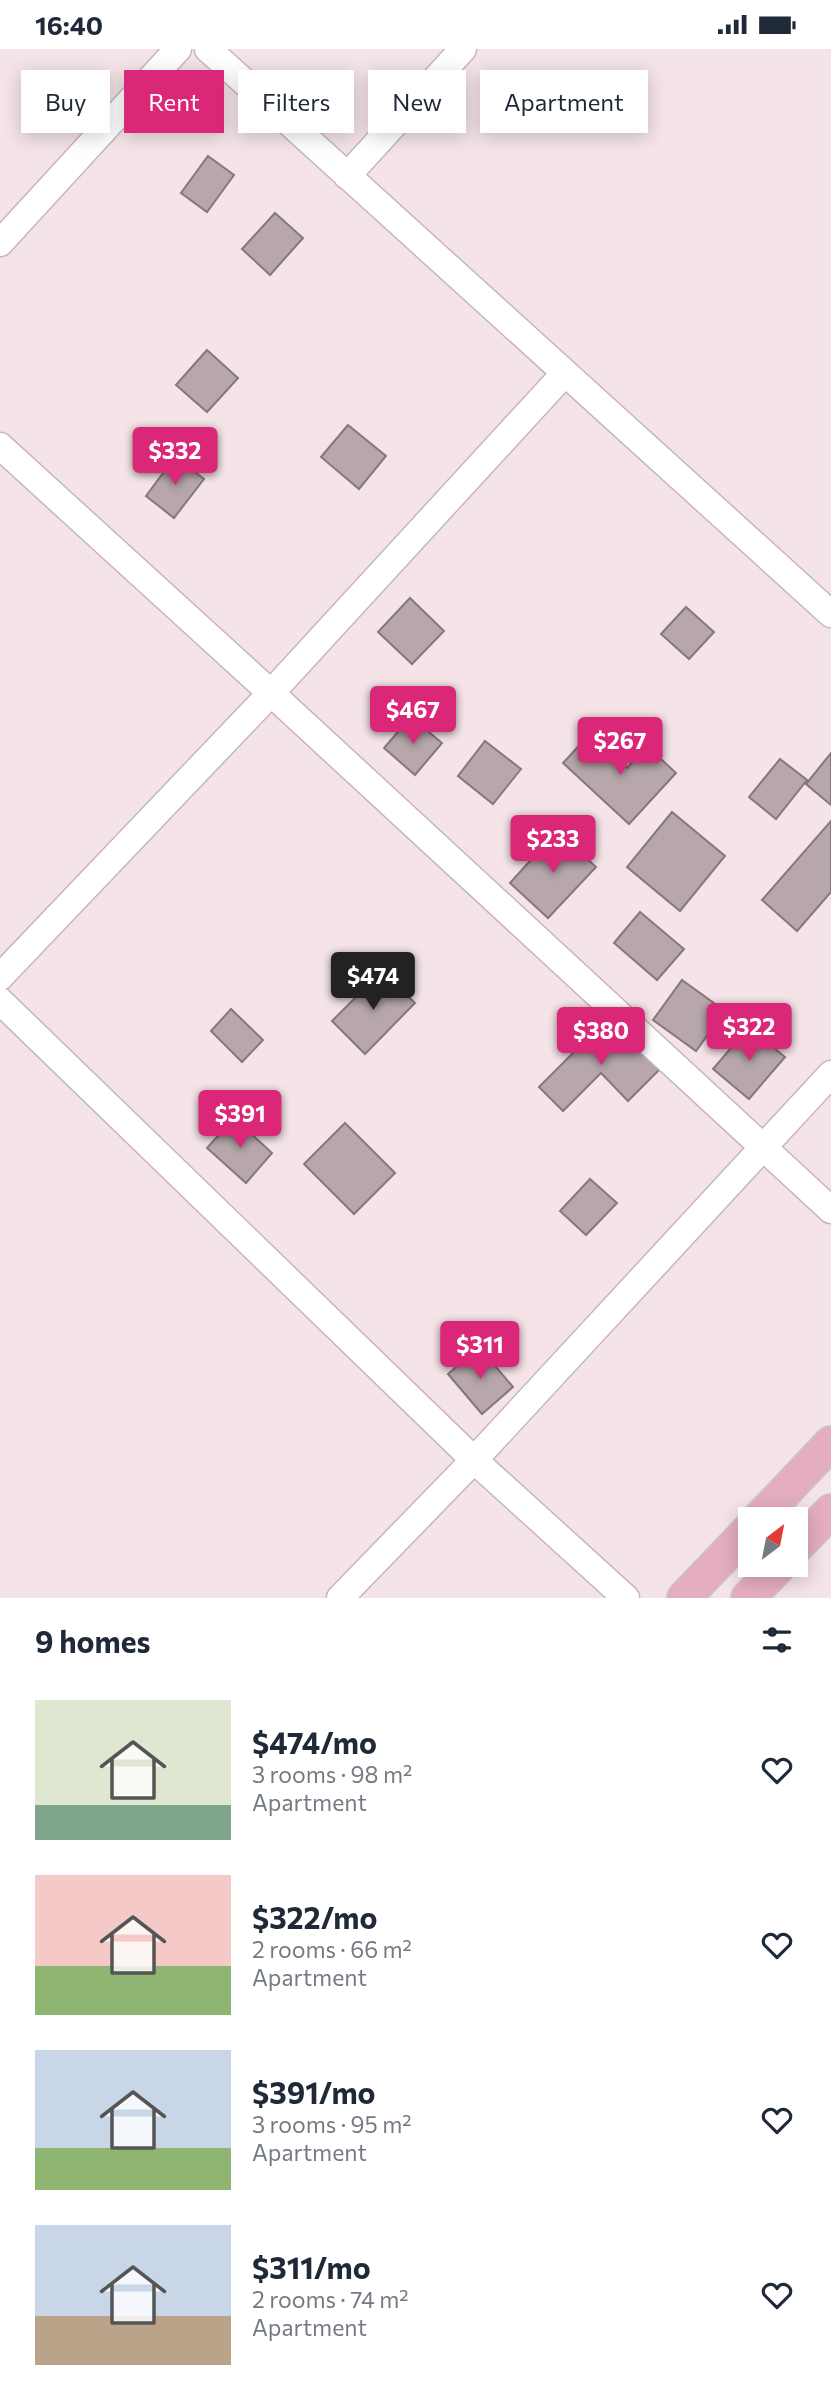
<!DOCTYPE html>
<html lang="en">
<head>
<meta charset="utf-8">
<style>
  body { margin:0; font-family:Commissioner,sans-serif; background:#f2f2f3; color:#1f2937; height:100vh; display:flex; flex-direction:column; font-size:26px; white-space:nowrap }
  * { box-sizing:border-box; margin:0 }
  p { font-size:23px; color:#747a83 }
  .icon { flex:none; width:38px; height:38px; fill:none; stroke:currentColor; stroke-width:2; stroke-linecap:round; stroke-linejoin:round }
  .map { position:relative; height:1549px; overflow:hidden }
  .side { display:flex; flex-direction:column; background:#fff; flex:1 }
  .side>* { flex:none }
  .guide { position:absolute; left:21px; top:21px; width:789px; height:63px; display:flex; gap:14px }
  .needle { width:46px; rotate:32deg }
  .controls { position:absolute; left:738px; top:1458px; display:grid; gap:14px }
  .controls a { display:grid; place-items:center; width:70px; height:70px; border-radius:0px; background:#fff; box-shadow:0 4px 18px #0003; font-size:35px }
  .price { position:absolute; translate:-50% -60px; padding:0 16px; border-radius:7px; background:#db2777; color:#fff; font-size:23px; line-height:46px; filter:drop-shadow(0 2px 4px #0008) }
  .price::after { content:''; position:absolute; left:50%; top:42px; width:21px; height:16px; margin-left:-10px; background:inherit; clip-path:polygon(0 0,100% 0,50% 100%) }
  .price.selected { background:#222; color:#fff }
  ul { padding:0; list-style:none }
  li { display:flex; align-items:center; gap:21px; height:175px; padding:0 35px }
  li span { display:grid; place-items:center; flex:none; width:196px; height:140px; border-radius:0px; color:#555 }
  li>.icon { margin-inline-start:auto }
  span .icon { width:84px; height:84px; fill:#fffc; stroke-width:1 }
  li b { font-size:30px }
  h2 { display:flex; justify-content:space-between; align-items:center; height:84px; padding:0 35px; font-size:30px }
  .pill { padding:0 24px; border-radius:0px; background:#fff; box-shadow:0 4px 18px #0003; font-size:24px; line-height:63px }
  .pill.selected { background:#db2777; color:#fff }
  .status { display:flex; justify-content:space-between; align-items:center; height:49px; padding:0 35px; background:#fff; direction:ltr }
  .status svg { height:19px; fill:currentColor }
  .map>svg:first-child { display:block }
</style>
</head>
<body>
<div class="status"><b>16:40</b><svg viewBox="0 0 49 12"><path d="M0 12V9h3v3zM5 12V6h3v6zM10 12V3h3v9zM15 12V0h3v12zM26 1h20v11H26zM47 4h2v5h-2z"/></svg></div>
<div class="map">
<svg width="831" height="1549" viewBox="0 0 831 1549">
  <rect width="100%" height="100%" fill="#f4e3e7"/>
  <path fill="#b7a7ab" stroke="#86777b" stroke-width="2" d="M208,107L234,126L207,163L181,144Z
    M275,164L303,189L270,226L242,200Z
    M207,301L238,329L207,363L176,336Z
    M348,376L386,407L359,440L321,408Z
    M175,408L204,430L174,469L146,447Z
    M410,549L444,582L412,615L378,583Z
    M686,558L714,583L689,610L661,585Z
    M411,668L442,694L415,726L384,699Z
    M590,685L627,719L647,697L676,724L629,775L563,714Z
    M485,692L521,720L493,755L458,727Z
    M831,704V756L806,735Z
    M780,710L807,731L776,770L749,748Z
    M672,763L725,807L680,862L627,818Z
    M831,772V843L797,882L762,851Z
    M557,782L596,818L548,869L510,834Z
    M640,863L684,900L657,931L614,894Z
    M382,922L415,954L365,1005L332,972Z
    M682,931L725,962L696,1002L653,971Z
    M231,960L263,991L242,1013L211,982Z
    M608,969L659,1021L628,1052L601,1024L563,1062L539,1038Z
    M749,978L785,1008L749,1050L713,1020Z
    M234,1069L272,1104L246,1134L207,1099Z
    M345,1074L395,1124L354,1165L304,1115Z
    M590,1130L617,1154L586,1186L560,1162Z
    M479,1298L513,1338L482,1365L448,1325Z"/>
  <g fill="none" stroke-linecap="round" stroke-linejoin="round">
    <defs>
      <path id="minor" d="M208,0L831,565
        M347,127L463,0
        M0,194L178,0
        M0,397L271,644L831,1161
        M0,928L271,644L564,325
        M0,952L474,1411L626,1549
        M340,1549L474,1411L831,1025"/>
      <path id="major" d="M759,1470L831,1394
        M796,1498L831,1462
        M684,1549L751,1479
        M748,1549L780,1516"/>
    </defs>
    <use href="#minor" stroke="#c7b7bb" stroke-width="29"/>
    <use href="#major" stroke="#c8c6c7" stroke-width="36"/>
    <use href="#minor" stroke="#fff" stroke-width="26"/>
    <use href="#major" stroke="#e5aebf" stroke-width="33"/>
  </g>
</svg>
<div class="controls">
<a><svg class="needle" viewBox="-14 -14 28 28"><path d="M0-13l5 13h-10z" fill="#e53935"/><path d="M0 13l5-13h-10z" fill="#747a83"/></svg></a>
</div>
<b class="price" style="left:175px;top:438px">$332</b>
<b class="price" style="left:413px;top:697px">$467</b>
<b class="price" style="left:620px;top:728px">$267</b>
<b class="price" style="left:553px;top:826px">$233</b>
<b class="price selected" style="left:373px;top:963px">$474</b>
<b class="price" style="left:749px;top:1014px">$322</b>
<b class="price" style="left:601px;top:1018px">$380</b>
<b class="price" style="left:240px;top:1101px">$391</b>
<b class="price" style="left:480px;top:1332px">$311</b>
<div class="guide">
<a class="pill">Buy</a>
<a class="pill selected">Rent</a>
<a class="pill">Filters</a>
<a class="pill">New</a>
<a class="pill">Apartment</a>
</div>
</div>
<section class="side">
<h2>9 homes<svg class="icon" aria-label="filters" viewBox="0 0 24 24"><path d="M4 7h16M4 17h16"/><circle cx="9" cy="7" r="2"/><circle cx="15" cy="17" r="2"/></svg></h2>
<ul>
<li><span style="background:linear-gradient(#dfe7d0 75%,#7fa58c 0)"><svg class="icon" aria-label="home" viewBox="0 0 24 24"><path d="M3 11l9-7 9 7M6 9v11h12V9"/></svg></span><div><b>$474/mo</b><p>3 rooms · 98 m²</p><p>Apartment</p></div><svg class="icon" aria-label="heart" viewBox="0 0 24 24"><path d="M12 20l-8-8c-3-5 5-10 8-4 3-6 11-1 8 4z"/></svg></li>
<li><span style="background:linear-gradient(#f6c9c9 65%,#8fb573 0)"><svg class="icon" aria-label="home" viewBox="0 0 24 24"><path d="M3 11l9-7 9 7M6 9v11h12V9"/></svg></span><div><b>$322/mo</b><p>2 rooms · 66 m²</p><p>Apartment</p></div><svg class="icon" aria-label="heart" viewBox="0 0 24 24"><path d="M12 20l-8-8c-3-5 5-10 8-4 3-6 11-1 8 4z"/></svg></li>
<li><span style="background:linear-gradient(#c9d6e8 70%,#8fb573 0)"><svg class="icon" aria-label="home" viewBox="0 0 24 24"><path d="M3 11l9-7 9 7M6 9v11h12V9"/></svg></span><div><b>$391/mo</b><p>3 rooms · 95 m²</p><p>Apartment</p></div><svg class="icon" aria-label="heart" viewBox="0 0 24 24"><path d="M12 20l-8-8c-3-5 5-10 8-4 3-6 11-1 8 4z"/></svg></li>
<li><span style="background:linear-gradient(#c9d6e8 65%,#b9a48a 0)"><svg class="icon" aria-label="home" viewBox="0 0 24 24"><path d="M3 11l9-7 9 7M6 9v11h12V9"/></svg></span><div><b>$311/mo</b><p>2 rooms · 74 m²</p><p>Apartment</p></div><svg class="icon" aria-label="heart" viewBox="0 0 24 24"><path d="M12 20l-8-8c-3-5 5-10 8-4 3-6 11-1 8 4z"/></svg></li>
</ul>
</section>
</body>
</html>
